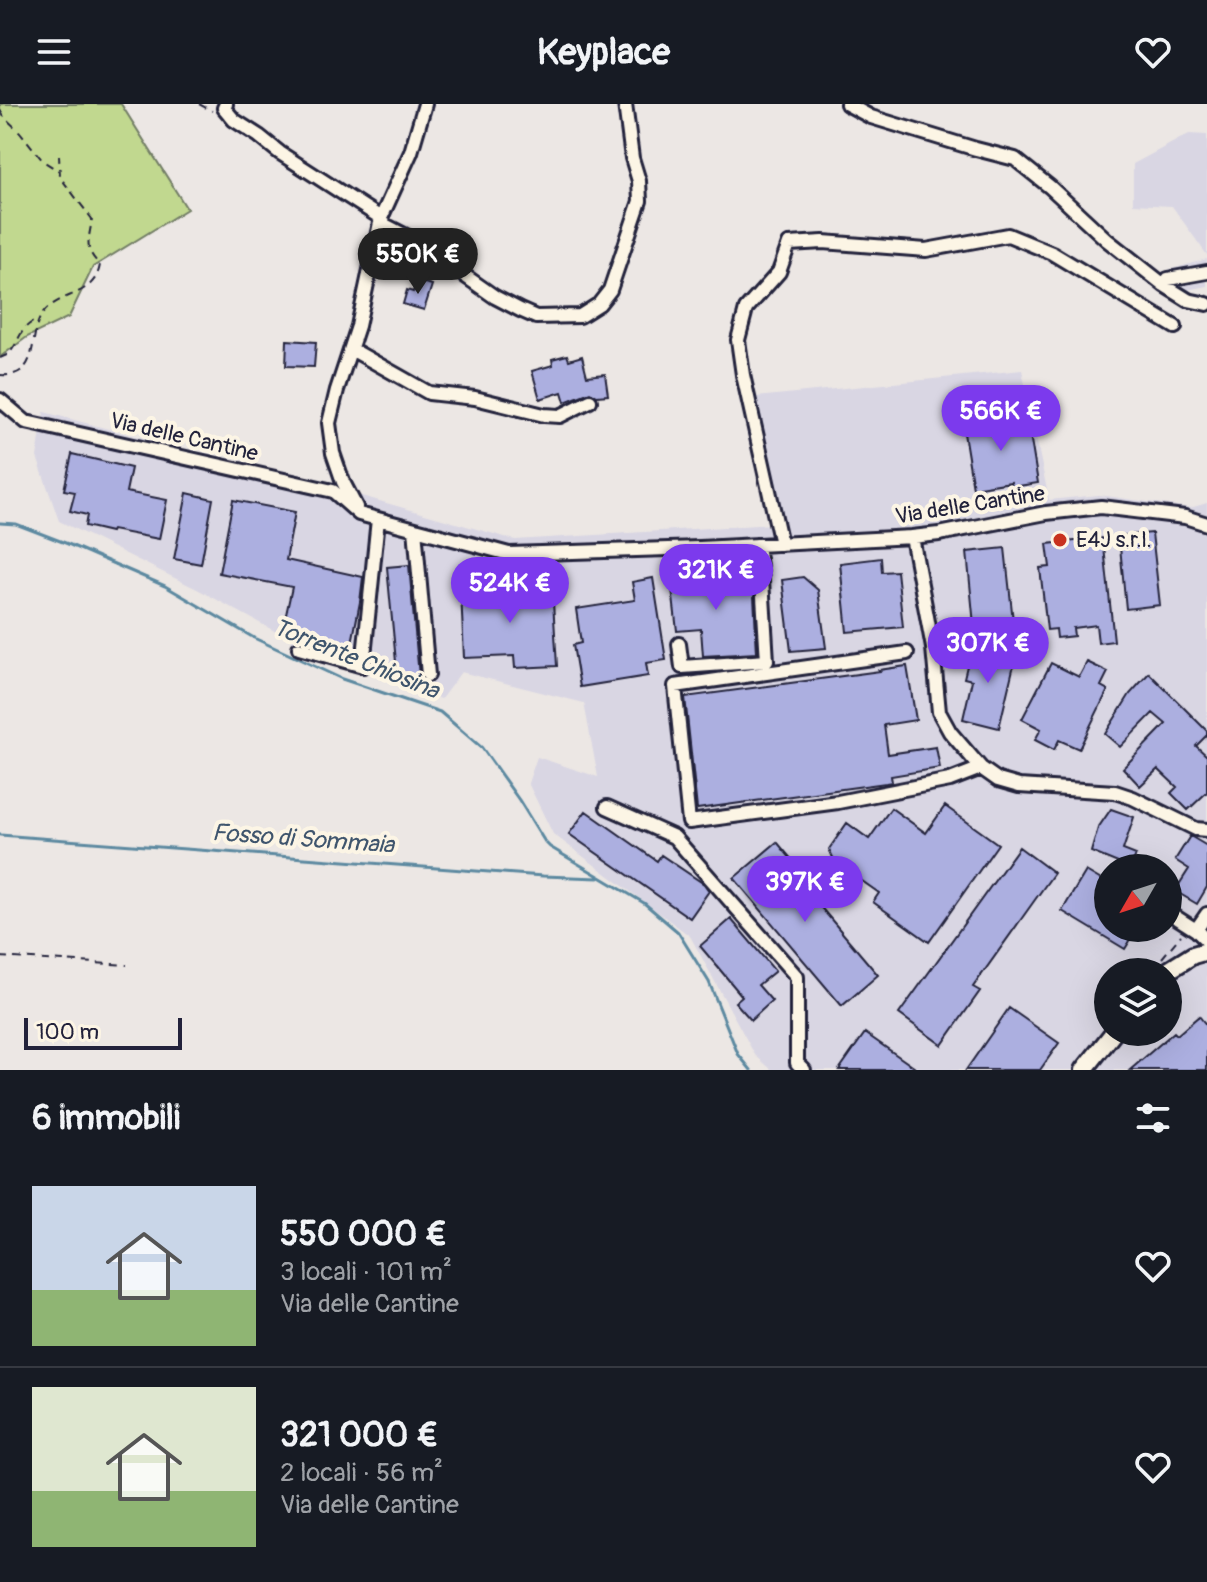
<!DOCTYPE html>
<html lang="it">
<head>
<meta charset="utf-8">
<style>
  body { margin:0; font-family:Pangolin,sans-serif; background:#20242c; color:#f1f3f6; height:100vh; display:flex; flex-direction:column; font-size:30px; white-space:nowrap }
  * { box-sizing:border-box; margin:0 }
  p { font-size:26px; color:#9ea1a6 }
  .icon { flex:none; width:44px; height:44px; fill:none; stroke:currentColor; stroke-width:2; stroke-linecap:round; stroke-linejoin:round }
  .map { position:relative; height:966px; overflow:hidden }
  .panel { display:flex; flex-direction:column; background:#171b24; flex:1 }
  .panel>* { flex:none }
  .needle { width:52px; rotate:231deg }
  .controls { position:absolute; left:1094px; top:750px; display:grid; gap:16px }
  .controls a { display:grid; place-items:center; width:88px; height:88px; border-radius:50%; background:#171b24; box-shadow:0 8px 32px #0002; font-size:40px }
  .scale { position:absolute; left:24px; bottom:20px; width:158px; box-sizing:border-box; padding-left:8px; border:4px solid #22223b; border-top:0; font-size:22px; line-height:28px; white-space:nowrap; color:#22223b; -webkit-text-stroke:6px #fcf5e5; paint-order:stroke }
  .price { position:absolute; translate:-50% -68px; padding:0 18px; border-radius:28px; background:#7c3aed; color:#fff; font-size:26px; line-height:52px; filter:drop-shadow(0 2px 4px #0008) }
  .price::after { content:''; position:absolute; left:50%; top:48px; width:24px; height:18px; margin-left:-12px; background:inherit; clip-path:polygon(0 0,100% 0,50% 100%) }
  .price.selected { background:#222; color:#fff }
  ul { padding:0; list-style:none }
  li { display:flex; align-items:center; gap:24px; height:200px; padding:0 32px }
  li+li { border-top:2px solid #363941 }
  li span { display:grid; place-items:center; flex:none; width:224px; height:160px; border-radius:0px; color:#555 }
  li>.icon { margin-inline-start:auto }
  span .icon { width:96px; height:96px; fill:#fffc; stroke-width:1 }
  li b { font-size:34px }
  h2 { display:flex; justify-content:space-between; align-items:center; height:96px; padding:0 32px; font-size:34px }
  header { display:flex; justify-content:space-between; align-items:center; height:104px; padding:0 32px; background:#171b24; font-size:36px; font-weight:800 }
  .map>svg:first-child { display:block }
</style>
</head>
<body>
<header><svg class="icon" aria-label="menu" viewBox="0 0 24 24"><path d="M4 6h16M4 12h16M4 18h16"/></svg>Keyplace<svg class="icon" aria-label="heart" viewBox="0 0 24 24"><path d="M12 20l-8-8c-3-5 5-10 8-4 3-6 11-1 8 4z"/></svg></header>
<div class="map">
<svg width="1207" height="966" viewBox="0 0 1207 966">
  <rect width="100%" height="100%" fill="#ece7e4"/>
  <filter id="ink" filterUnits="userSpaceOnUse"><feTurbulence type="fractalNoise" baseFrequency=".0125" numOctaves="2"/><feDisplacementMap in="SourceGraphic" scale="16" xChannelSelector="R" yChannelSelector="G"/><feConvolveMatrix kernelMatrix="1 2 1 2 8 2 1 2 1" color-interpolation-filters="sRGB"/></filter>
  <g filter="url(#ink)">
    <path fill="#d9d6e3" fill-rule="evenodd" d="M1189,30L1207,31V151L1172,102L1133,100V60Z
      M1207,155V182L1176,188L1158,169Z
      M1022,266L1049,396L1099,391L1190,404L1207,399V966H772L755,951L690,832L553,730L528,679L537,653L598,673L584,599L461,568L441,595L293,537L199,486L59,417L37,353L44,308L369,394L515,436L773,420L756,293ZM1108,764H1168V824H1108ZM1108,868H1168V928H1108Z"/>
    <path fill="#c1d88f" stroke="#727d65" stroke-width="2" d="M0,0H121L187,105L93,163L69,213L27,233L0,253Z"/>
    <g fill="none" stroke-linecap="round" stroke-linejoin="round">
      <path stroke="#5c89a0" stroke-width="3" d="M0,419L16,420L68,440L165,482L254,534L342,575L440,608L482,644L519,696L545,738L550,743L644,799L678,828L709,878L738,950L751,966
        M0,731L543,772L599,774"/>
    </g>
    <path fill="#acafe0" stroke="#22223b" stroke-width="2" d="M417,177L432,181L424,206L403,200L407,186L413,188Z
      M287,236L316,238L314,263L286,262Z
      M567,251L569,256L582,252L587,272L605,270L608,291L597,292L590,288L565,298L562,288L540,295L532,267L553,261L552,255Z
      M1027,312L1038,379L1012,383L1011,378L973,384L963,323Z
      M72,350L131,364L126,388L167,396L159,435L112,426L111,428L85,422L87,411L70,407L75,388L64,386Z
      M187,389L213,395L201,460L174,455Z
      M233,396L295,408L286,456L363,473L360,498L351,544L282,529L292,483L219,469Z
      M1152,429L1160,501L1126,505L1119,432Z
      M1103,434L1114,537L1098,539L1096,521L1073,524L1074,532L1057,534L1056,525L1047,526L1040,464L1050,463L1047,440Z
      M1005,444L1013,517L974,521L967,448Z
      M881,454L882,468L897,467L903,523L847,528L840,459Z
      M409,461L419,572L421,577L398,579L387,463Z
      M700,464L701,477L753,473L757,549L703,552L701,525L677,527L670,467Z
      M803,473L818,486L826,544L791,547L782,476Z
      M653,474L666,556L646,559L648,572L580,583L573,541L581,539L576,505L635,496L632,478Z
      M552,482L557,562L515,564L514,552L464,554L461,487Z
      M972,541L1016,552L999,624L963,615L972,576L964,574Z
      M1087,558L1108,568L1101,582L1108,586L1079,645L1059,636L1054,646L1035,636L1041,625L1022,615L1051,559L1079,573Z
      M907,562L916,616L884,621L888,650L936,643L940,664L891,672L892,678L886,679L697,705L685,593L880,567L879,566Z
      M1149,569L1207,627V631L1196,642L1207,652V688L1188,706L1171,689L1177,683L1158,665L1140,682L1123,664L1166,620L1153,609L1120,643L1105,630L1130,590Z
      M945,702L998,740L929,838L873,798L879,789L835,758L829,745L847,719L869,735L891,704L926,729Z
      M1111,705L1134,713L1123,746L1136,751L1130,764L1091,748L1098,724Z
      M586,707L657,757L661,751L704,780L709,787L690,814L569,730Z
      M1190,732L1207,742V783L1197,800L1175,787L1189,765L1175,756Z
      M777,738L808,775L802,781L878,871L842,902L734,774Z
      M1019,743L1054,769L973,883L980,887L942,941L899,910Z
      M1086,767L1108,780V824H1138L1125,845L1062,807Z
      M731,815L775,867L758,881L772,897L751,916L735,898L742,892L700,842Z
      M1009,904L1059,939L1040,966H966Z
      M1199,912L1207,922V966H1130L1174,928L1177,931Z
      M865,929L918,966H839Z"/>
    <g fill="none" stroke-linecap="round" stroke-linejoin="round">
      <defs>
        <path id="minor" d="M226,0L224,4L234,16L259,32L280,49L381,114L385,121L414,136L495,193L520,206L536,213L580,212L599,200L610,186L640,97L639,77L632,54L625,0
          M847,0L871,13L976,45L1015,55L1050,83L1107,136L1164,181L1188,196L1207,200
          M1164,181L1168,175L1207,168
          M351,245L429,289L475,294L544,311L560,312L590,297
          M0,296L26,318L333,387L359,410L509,450L700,444L912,433L939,430L1046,409L1101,403L1185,413L1207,420
          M356,403L343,378L333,349L329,319L337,286L358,222L381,114L411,48L425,0
          M415,425L428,571
          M912,433L933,544L939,608L950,628L981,664L998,676L1019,682L1115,688L1133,694L1196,725L1207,726
          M781,440L743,271L738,236L746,205L779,168L789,140L823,138L926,146L1008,131L1052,149L1175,223
          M679,540L682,563L767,557L762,476L757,441
          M299,544L363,562L378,415
          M907,549L675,582L689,718L838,698L950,676L981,664
          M607,703L674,733L797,873V959L804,966
          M1168,808L1196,826
          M1207,810L1196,826L1207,837"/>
        <path id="major" d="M1166,868L1193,851L1207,847
          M1084,966L1114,928"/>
      </defs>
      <use href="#minor" stroke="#22223b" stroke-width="18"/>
      <use href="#major" stroke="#22223b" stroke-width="22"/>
      <path stroke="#22223b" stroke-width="2" stroke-dasharray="8 6" stroke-linecap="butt" d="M199,0L212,7
        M0,6L4,13L20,28L43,57L59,67
        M0,254L9,250C18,240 20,224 33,218L37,220
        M0,271C41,274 28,233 41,212C58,186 94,195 100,161C83,144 89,137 92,115L60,73L59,51
        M0,853L127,861
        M1162,854L1181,831"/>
      <use href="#minor" stroke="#fcf5e5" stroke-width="12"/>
      <use href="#major" stroke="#fcf5e5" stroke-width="16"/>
    </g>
  </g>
  <circle fill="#c8321e" stroke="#fcf5e5" stroke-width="3" cx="1060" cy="436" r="8"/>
  <g text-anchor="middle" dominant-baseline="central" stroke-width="8" stroke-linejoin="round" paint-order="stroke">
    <g font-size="22" fill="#22223b" stroke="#fcf5e5">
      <text transform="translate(184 333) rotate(13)">Via delle Cantine</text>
      <text transform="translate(970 401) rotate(-9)">Via delle Cantine</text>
    </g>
    <g font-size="22" fill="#22223b" stroke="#fcf5e5" text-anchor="start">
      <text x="1076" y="436">E4J s.r.l.</text>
    </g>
    <g font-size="24" font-style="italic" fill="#3f556d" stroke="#fcf5e5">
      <text transform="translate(356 555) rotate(22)">Torrente Chiosina</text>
      <text transform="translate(303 735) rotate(4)">Fosso di Sommaia</text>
    </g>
  </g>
</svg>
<div class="controls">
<a><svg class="needle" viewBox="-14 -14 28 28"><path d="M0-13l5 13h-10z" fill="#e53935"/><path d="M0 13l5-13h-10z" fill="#9ea1a6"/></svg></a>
<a><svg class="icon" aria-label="layers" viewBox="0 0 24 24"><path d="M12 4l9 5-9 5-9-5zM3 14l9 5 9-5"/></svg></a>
</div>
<div class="scale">100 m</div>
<b class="price selected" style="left:418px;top:192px">550K €</b>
<b class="price" style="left:1001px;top:349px">566K €</b>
<b class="price" style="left:716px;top:508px">321K €</b>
<b class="price" style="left:510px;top:521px">524K €</b>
<b class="price" style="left:988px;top:581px">307K €</b>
<b class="price" style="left:805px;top:820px">397K €</b>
</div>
<section class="panel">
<h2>6 immobili<svg class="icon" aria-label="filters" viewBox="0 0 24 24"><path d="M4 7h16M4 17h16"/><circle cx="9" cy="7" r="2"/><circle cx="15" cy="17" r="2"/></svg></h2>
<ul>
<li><span style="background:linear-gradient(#c9d6e8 65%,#8fb573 0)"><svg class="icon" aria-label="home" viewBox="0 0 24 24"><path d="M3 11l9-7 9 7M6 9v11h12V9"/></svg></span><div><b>550 000 €</b><p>3 locali · 101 m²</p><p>Via delle Cantine</p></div><svg class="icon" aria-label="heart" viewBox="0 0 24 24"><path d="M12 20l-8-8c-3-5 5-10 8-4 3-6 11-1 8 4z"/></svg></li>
<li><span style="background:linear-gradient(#dfe7d0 65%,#8fb573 0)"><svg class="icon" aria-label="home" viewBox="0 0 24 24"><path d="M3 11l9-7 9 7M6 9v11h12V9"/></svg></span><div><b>321 000 €</b><p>2 locali · 56 m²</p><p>Via delle Cantine</p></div><svg class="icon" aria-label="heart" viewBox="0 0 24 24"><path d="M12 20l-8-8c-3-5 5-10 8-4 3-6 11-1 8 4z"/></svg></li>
</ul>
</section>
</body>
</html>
